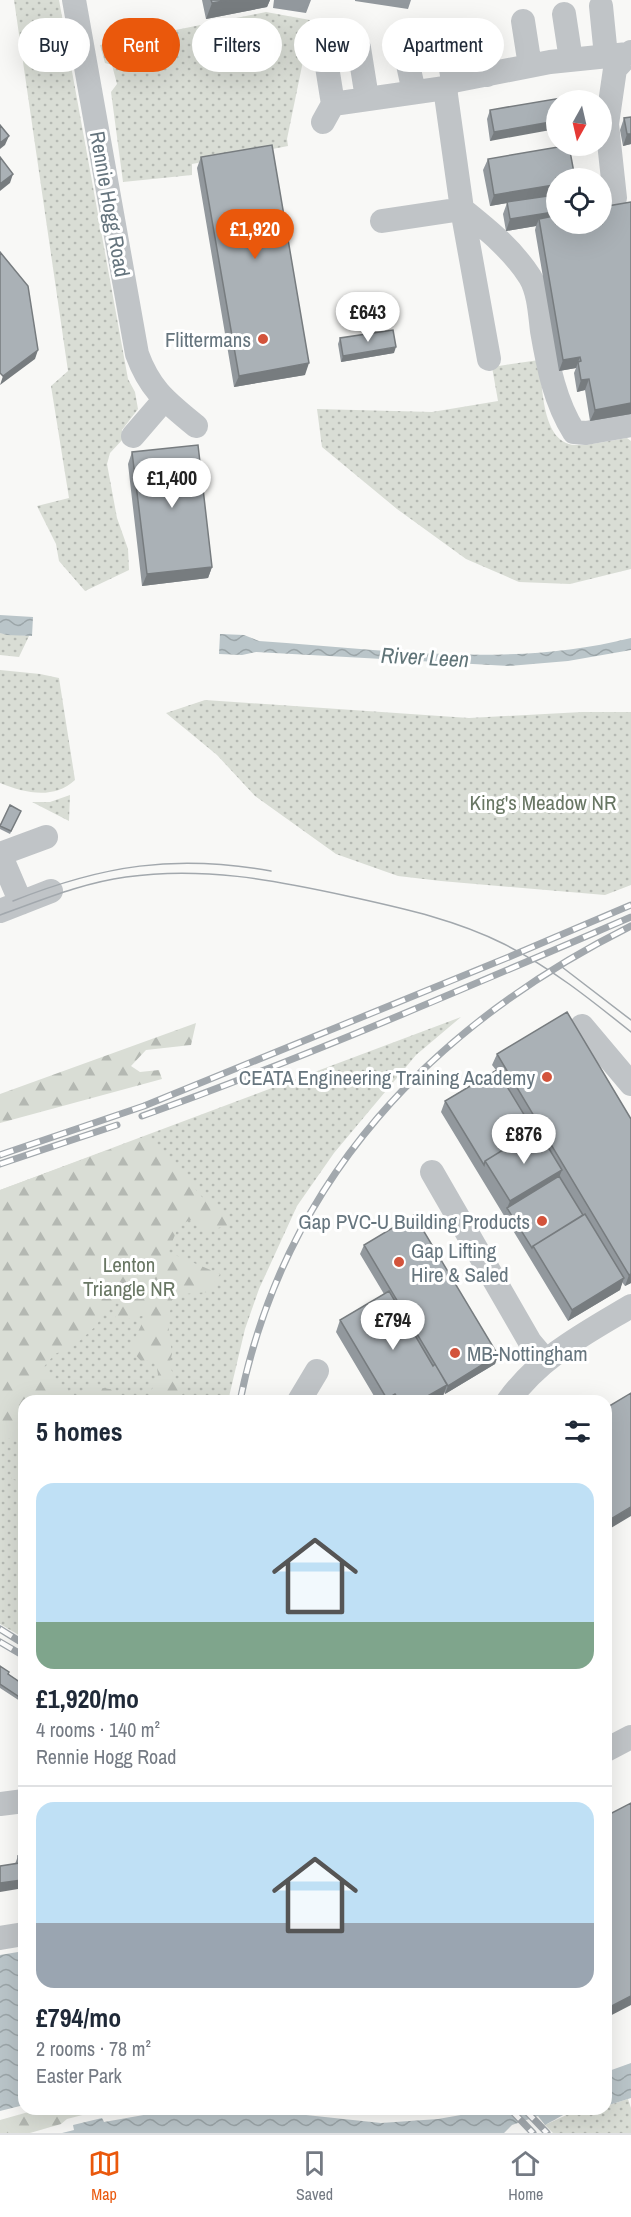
<!DOCTYPE html>
<html lang="en">
<head>
<meta charset="utf-8">
<style>
  body { margin:0; font-family:"Archivo Narrow",sans-serif; background:#f2f2f3; color:#1f2937; height:100vh; display:flex; flex-direction:column; font-size:22px; white-space:nowrap }
  * { box-sizing:border-box; margin:0 }
  p { font-size:20px; color:#747a83 }
  .icon { flex:none; width:33px; height:33px; fill:none; stroke:currentColor; stroke-width:2; stroke-linecap:round; stroke-linejoin:round }
  .map { position:relative; flex:1; overflow:hidden }
  .panel { position:absolute; left:18px; top:1395px; width:594px; height:720px; display:flex; flex-direction:column; background:#fff; border-radius:18px; box-shadow:0 6px 24px #0002 }
  .panel>* { flex:none }
  .banner { position:absolute; left:18px; top:18px; width:596px; height:54px; display:flex; gap:12px }
  .needle { width:39px; rotate:188deg }
  .controls { position:absolute; left:546px; top:90px; display:grid; gap:12px }
  .controls a { display:grid; place-items:center; width:66px; height:66px; border-radius:50%; background:#fff; box-shadow:0 6px 24px #0002; font-size:30px }
  .price { position:absolute; translate:-50% -51px; padding:0 14px; border-radius:21px; background:#fff; color:#222; font-size:20px; line-height:39px; filter:drop-shadow(0 2px 3px #0008) }
  .price::after { content:''; position:absolute; left:50%; top:36px; width:18px; height:14px; margin-left:-9px; background:inherit; clip-path:polygon(0 0,100% 0,50% 100%) }
  .price.active { background:#ea580c; color:#fff }
  ul { padding:0; list-style:none }
  li { display:grid; align-content:center; gap:12px; height:318px; padding:0 18px }
  li+li { border-top:2px solid #e0e1e3 }
  li span { display:grid; place-items:center; height:186px; border-radius:18px; color:#555 }
  li>.icon { margin-inline-start:auto }
  span .icon { width:108px; height:108px; fill:#fffc; stroke-width:1 }
  li b { font-size:26px }
  h2 { display:flex; justify-content:space-between; align-items:center; height:72px; padding:0 18px; font-size:26px }
  .chip { padding:0 21px; border-radius:27px; background:#fff; box-shadow:0 6px 24px #0002; font-size:21px; line-height:54px }
  .chip.active { background:#ea580c; color:#fff }
  .tab-bar { display:flex; justify-content:space-around; align-items:center; height:84px; border-top:2px solid #e0e1e3; background:#fff; font-size:16px; color:#747a83 }
  .tab-bar a { display:grid; justify-items:center; gap:3px }
  .tab-bar .active { color:#ea580c }
  .map>svg:first-child { display:block }
</style>
</head>
<body>
<div class="map">
<svg width="631" height="2133" viewBox="0 0 631 2133">
  <defs>
    <pattern id="grass-dots" width="8" height="8" patternUnits="userSpaceOnUse" patternTransform="scale(1.5)"><rect width="8" height="8" fill="#d9ddd5"/><path d="M2 2h.1M6 6h.1" fill="none" stroke="#b4b8b2" stroke-width="1.8" stroke-linecap="round"/></pattern>
    <pattern id="forest-firs" width="22" height="20" patternUnits="userSpaceOnUse" patternTransform="scale(1.5)"><rect width="22" height="20" fill="#d9ddd5"/><path d="M5 1l3.5 6h-7zM16 11l3.5 6h-7z" fill="#b4b8b2"/></pattern>
    <pattern id="water-waves" width="16" height="10" patternUnits="userSpaceOnUse" patternTransform="scale(1.5)"><rect width="16" height="10" fill="#bac5c9"/><path d="M0 5q4-4 8 0t8 0" fill="none" stroke="#9ba5a8"/></pattern>
  </defs>
  <rect width="100%" height="100%" fill="#f8f8f6"/>
  <path fill="url(#grass-dots)" d="M14,0H59L128,379L135,392L138,409L122,430L123,439L110,453L107,464L117,518L128,549L129,570L85,591L59,561L56,544L37,506L69,498L51,386L68,371Z
    M266,12L310,20V27L287,139L288,146L192,164V175L123,182L111,92L117,84L112,65L105,63L100,45Z
    M539,360C543,385 541,443 575,445C589,446 612,440 627,438L631,441V569L570,584L519,582L466,559L397,509L322,447L317,409L432,412L498,401L492,367Z
    M0,633L29,636L19,657L0,655Z
    M0,670L40,674L59,678L75,780C53,800 25,793 0,783Z
    M205,700L469,718L582,712H631V885L605,895L441,881L398,876L336,854L255,796L217,755L166,713Z
    M70,795L69,821L32,802H50Z
    M461,1017L416,1055L334,1153L297,1206L259,1289L245,1329L228,1401H24V1638L0,1624V1190Z
    M628,2099L631,2108V2133H553L545,2125L575,2111L606,2109V2106Z"/>
  <path fill="url(#forest-firs)" d="M196,1023L191,1045L146,1050L131,1066L140,1072L159,1070L162,1079L0,1123V1094Z
    M149,1135L202,1197L237,1223L207,1231L195,1218L179,1225L168,1252L220,1274L208,1292L173,1295L168,1323L172,1354L169,1365L183,1394C170,1403 164,1401 150,1394L158,1375L156,1360L141,1361L130,1349L146,1315L114,1322L121,1297L106,1310L96,1326L74,1346L55,1354L42,1369L78,1398L89,1386L116,1390L119,1401H24V1437L4,1439L0,1443V1190Z
    M24,1464V1483L11,1478L19,1467Z
    M39,2109H132L112,2112L98,2111L67,2119L61,2124L30,2133H0V2120Z"/>
  <path fill="url(#water-waves)" d="M0,615L33,617L32,636L7,635L0,633Z
    M220,634L244,635L259,641C382,649 509,669 631,638V650L568,661L509,666L256,652L242,655L219,654Z
    M24,1951V2105L0,2111V1955Z
    M631,2063V2098L606,2106V2072Z
    M211,2109L278,2112L381,2123L438,2119L495,2109H583L565,2114L545,2125L538,2116L512,2125L504,2133H62L74,2130L73,2125L102,2118L104,2122L166,2111Z"/>
  <g fill="none" stroke-linecap="round" stroke-linejoin="round">
    <path stroke="#c0c4c7" stroke-width="24" d="M74,0L137,354C150,390 167,402 196,426
      M601,6L606,56
      M564,14L571,60
      M523,21L530,66
      M484,33L487,75
      M446,39L453,81
      M403,42L414,92
      M359,48L367,98
      M325,54L333,104
      M628,54L550,62L453,81L445,88L462,209C487,229 512,249 530,277C539,292 540,315 542,331C548,366 555,402 574,432L586,433L631,425
      M323,122L333,104L445,88
      M615,198L607,124L615,69L631,52
      M382,221L462,209L489,359
      M133,436L164,400
      M21,903L0,854L46,837
      M0,911L51,891
      M582,1026L631,1084
      M432,1172L530,1342L546,1361
      M299,1401L317,1371
      M508,1401C541,1356 584,1334 631,1306
      M606,1750L631,1737
      M0,1804L24,1801
      M0,1938L24,1934"/>
    <path stroke="#a2a8ad" stroke-width="1.5" d="M13,901C103,865 175,854 271,871
      M0,915C42,900 82,883 126,877C202,866 273,880 347,896C401,908 454,919 504,944C550,967 590,999 631,1032
      M562,967L631,1020"/>
    <defs>
      <path id="rail" d="M142,1116C307,1057 470,986 631,917
        M0,1155L144,1106L509,957L631,905
        M0,1164L117,1125
        M240,1401C285,1179 433,1025 631,926
        M0,1629L24,1644
        M0,1642L24,1656
        M510,2109L533,2133
        M524,2109L547,2133"/>
    </defs>
    <use href="#rail" stroke="#a2a8ad" stroke-width="7"/>
    <use href="#rail" stroke="#fff" stroke-width="4.5" stroke-dasharray="14" stroke-linecap="butt"/>
  </g>
  <path fill="#92989d" d="M202,0H270L267,7L206,19Z
    M274,0H311L306,13L273,8Z
    M355,0H411L408,9L355,1Z
    M580,100L490,141L487,119L490,110Z
    M631,117V144L623,146L620,130L624,118Z
    M201,157L305,375L234,387L197,168Z
    M488,159L556,178V224L631,202V414L590,421L585,390L577,392L574,373L576,368L559,371L535,230L536,226L506,231L503,214L507,203L490,206L483,170Z
    M340,338L394,353L341,362L338,344Z
    M132,452L212,567L208,578L142,586L128,464Z
    M21,811L10,834L0,829V824Z
    M567,1012L631,1283L625,1286L622,1282L620,1290L568,1321L441,1112L445,1101L496,1070L492,1065L497,1054Z
    M364,1245L498,1355L495,1364L445,1394L444,1392L443,1396L434,1401H377L336,1332L340,1320L384,1294L360,1254Z
    M0,1666L8,1674L24,1685V1701L23,1703L0,1688Z
    M24,1718V1730L20,1727Z
    M18,1856H24V1895L19,1896L15,1864Z"/>
  <path fill="#777c7f" d="M229,0H270L267,7L206,19L212,3Z
    M556,121V129L490,141L494,132Z
    M627,134H631V144L623,146Z
    M9,136L5,145L0,149V143Z
    M13,174L10,183L0,191V184Z
    M553,185L548,196L490,206L494,195Z
    M553,212L549,224L539,219L536,226L506,231L510,219Z
    M396,347L394,353L341,362L343,356Z
    M38,350L35,359L0,385L3,376Z
    M580,357L576,368L559,371L563,360Z
    M309,363L305,375L234,387L239,376Z
    M589,379L585,390L577,392L581,380Z
    M631,403V414L590,421L595,410Z
    M212,567L208,578L142,586L147,574Z
    M562,1170L556,1185L507,1208L504,1216L510,1201Z
    M631,1274V1283L625,1286L629,1275Z
    M624,1278L620,1290L568,1321L572,1310Z
    M498,1355L495,1364L445,1394L448,1386Z
    M447,1385L443,1396L434,1401H419Z
    M395,1394L393,1401H386L387,1399Z
    M631,1507V1516L606,1531V1522Z
    M21,1880L18,1889L0,1892V1883Z
    M22,1887H24V1895L19,1896Z
    M631,1996V2005L606,2018V2009Z"/>
  <path fill="#aab1b6" stroke="#777c7f" stroke-width="1.5" d="M211,0H229L212,3Z
    M579,95L580,100H556V121L494,132L490,110Z
    M631,117V134H627L624,118Z
    M0,125L9,136L0,143Z
    M272,145L309,363L239,376L201,157Z
    M564,146H569L575,178H556V224H602V207L631,202V403L595,410L589,379L581,380L578,362L581,361L580,357L563,360L539,219L554,216L553,212L510,219L507,202L554,195L553,185L494,195L488,159Z
    M0,157L13,174L0,184Z
    M0,252L28,286L38,350L3,376L0,373Z
    M393,330L396,347L343,356L340,338Z
    M198,445L212,567L147,574L132,452Z
    M10,805L21,811L11,831L0,826Z
    M567,1012L631,1119V1274L629,1275L497,1054Z
    M497,1070L534,1131L485,1161L484,1165L445,1101Z
    M537,1129L562,1170L510,1201L485,1161Z
    M559,1176L583,1215L533,1246L532,1248L507,1208Z
    M585,1214L624,1278L572,1310L533,1246Z
    M414,1215L498,1355L448,1386L364,1245Z
    M389,1291L433,1366L435,1364L447,1385L419,1401H400L395,1394L387,1399L340,1320Z
    M631,1393V1507L606,1522V1408Z
    M0,1666L9,1672L8,1674L24,1685V1700L0,1684Z
    M631,1803V1996L606,2009V1816Z
    M18,1856H24V1887H22L21,1880L0,1883V1866L19,1863Z"/>
  <g fill="#d3533b" stroke="#fff" stroke-width="2">
    <circle cx="263" cy="339" r="6"/>
    <circle cx="547" cy="1077" r="6"/>
    <circle cx="542" cy="1221" r="6"/>
    <circle cx="399" cy="1262" r="6"/>
    <circle cx="455" cy="1353" r="6"/>
  </g>
  <g text-anchor="middle" dominant-baseline="central" stroke-width="6" stroke-linejoin="round" paint-order="stroke">
    <g font-size="21" fill="#66757e" stroke="#fff">
      <text transform="translate(110 204) rotate(80)">Rennie Hogg Road</text>
    </g>
    <g font-size="21" fill="#66757e" stroke="#fff" text-anchor="end">
      <text x="251" y="339">Flittermans</text>
      <text x="535" y="1077">CEATA Engineering Training Academy</text>
      <text x="530" y="1221">Gap PVC-U Building Products</text>
      <text x="411" y="1250" text-anchor="start">Gap Lifting<tspan x="411" dy="24">Hire &amp; Saled</tspan></text>
      <text x="467" y="1353" text-anchor="start">MB-Nottingham</text>
    </g>
    <g font-size="21" fill="#697764" stroke="#fff">
      <text x="543" y="802">King's Meadow NR</text>
      <text x="129" y="1264">Lenton<tspan x="129" dy="24">Triangle NR</tspan></text>
    </g>
    <g font-size="22" font-style="italic" fill="#607478" stroke="#fff">
      <text transform="translate(425 657) rotate(3)">River Leen</text>
    </g>
  </g>
</svg>
<div class="controls">
<a><svg class="needle" viewBox="-14 -14 28 28"><path d="M0-13l5 13h-10z" fill="#e53935"/><path d="M0 13l5-13h-10z" fill="#747a83"/></svg></a>
<a><svg class="icon" aria-label="locate" viewBox="0 0 24 24"><circle cx="12" cy="12" r="6"/><path d="M12 2v4M12 18v4M2 12h4M18 12h4"/></svg></a>
</div>
<b class="price active" style="left:255px;top:260px">£1,920</b>
<b class="price" style="left:368px;top:343px">£643</b>
<b class="price" style="left:172px;top:509px">£1,400</b>
<b class="price" style="left:524px;top:1165px">£876</b>
<b class="price" style="left:393px;top:1351px">£794</b>
<div class="banner">
<a class="chip">Buy</a>
<a class="chip active">Rent</a>
<a class="chip">Filters</a>
<a class="chip">New</a>
<a class="chip">Apartment</a>
</div>
<section class="panel">
<h2>5 homes<svg class="icon" aria-label="filters" viewBox="0 0 24 24"><path d="M4 7h16M4 17h16"/><circle cx="9" cy="7" r="2"/><circle cx="15" cy="17" r="2"/></svg></h2>
<ul>
<li><span style="background:linear-gradient(#bfe0f5 75%,#7fa58c 0)"><svg class="icon" aria-label="home" viewBox="0 0 24 24"><path d="M3 11l9-7 9 7M6 9v11h12V9"/></svg></span><div><b>£1,920/mo</b><p>4 rooms · 140 m²</p><p>Rennie Hogg Road</p></div></li>
<li><span style="background:linear-gradient(#bfe0f5 65%,#9aa5b1 0)"><svg class="icon" aria-label="home" viewBox="0 0 24 24"><path d="M3 11l9-7 9 7M6 9v11h12V9"/></svg></span><div><b>£794/mo</b><p>2 rooms · 78 m²</p><p>Easter Park</p></div></li>
</ul>
</section>
</div>
<nav class="tab-bar">
<a class="active"><svg class="icon" aria-label="map" viewBox="0 0 24 24"><path d="M3 6l6-2 6 2 6-2v14l-6 2-6-2-6 2zM9 4v14M15 6v14"/></svg>Map</a>
<a><svg class="icon" aria-label="saved" viewBox="0 0 24 24"><path d="M7 4h10v16l-5-4-5 4z"/></svg>Saved</a>
<a><svg class="icon" aria-label="home" viewBox="0 0 24 24"><path d="M3 11l9-7 9 7M6 9v11h12V9"/></svg>Home</a>
</nav>
</body>
</html>
